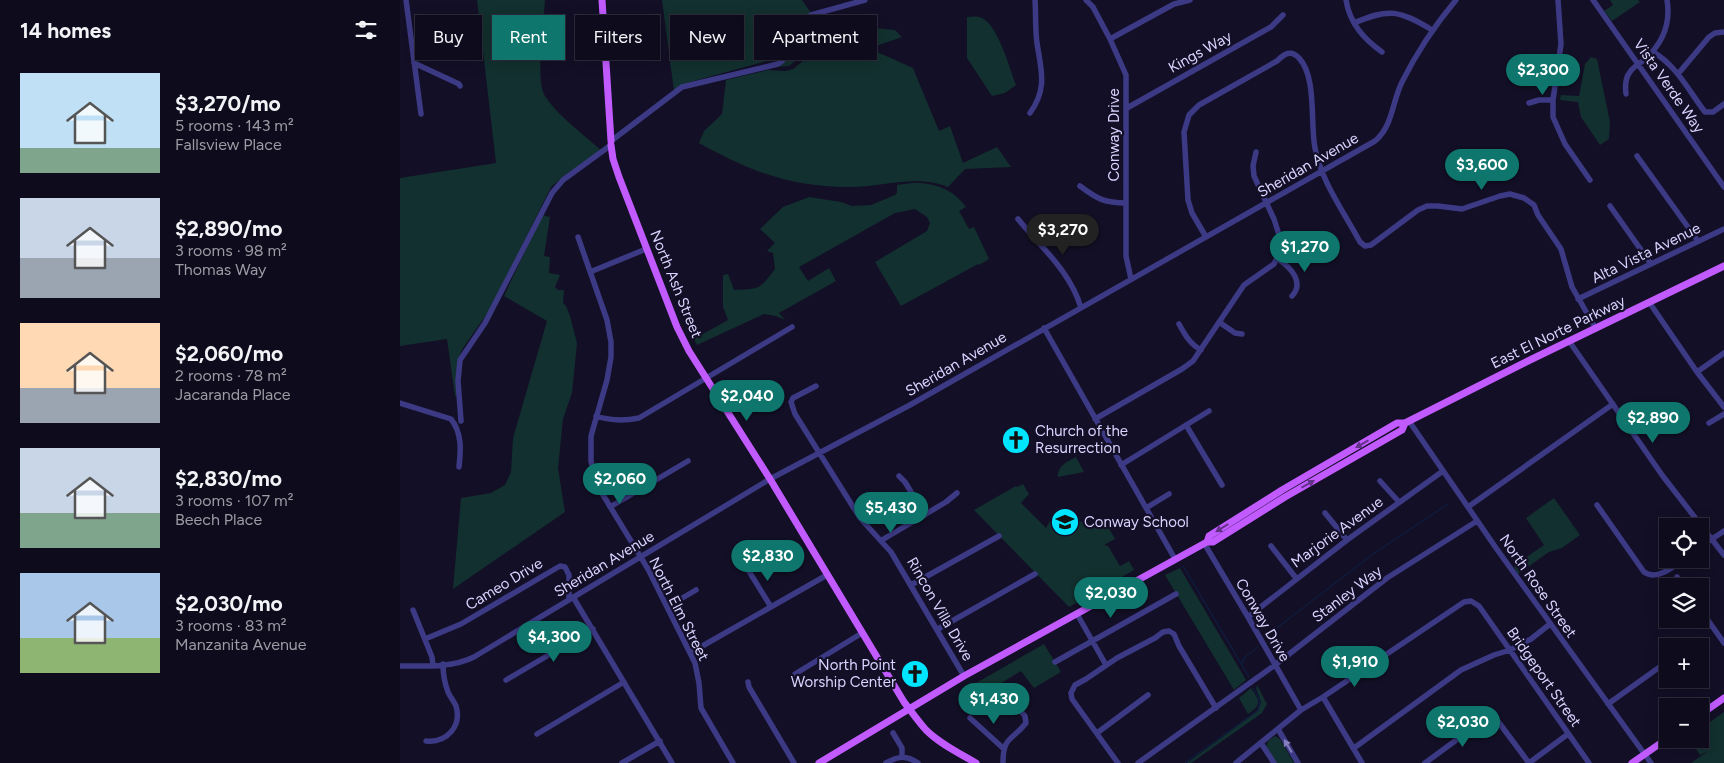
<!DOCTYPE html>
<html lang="en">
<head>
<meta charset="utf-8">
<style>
  body { margin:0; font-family:Figtree,sans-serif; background:#1c1929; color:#f1f3f6; height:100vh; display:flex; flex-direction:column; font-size:19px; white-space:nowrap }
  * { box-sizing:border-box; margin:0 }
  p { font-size:16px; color:#9b9ba3 }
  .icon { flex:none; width:28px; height:28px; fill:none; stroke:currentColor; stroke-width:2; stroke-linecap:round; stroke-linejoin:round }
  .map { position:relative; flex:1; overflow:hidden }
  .details { display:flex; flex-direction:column; background:#0e0b1c; width:400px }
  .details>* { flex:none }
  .hud { position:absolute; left:15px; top:15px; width:475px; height:45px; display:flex; gap:10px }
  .tools { position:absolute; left:1259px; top:518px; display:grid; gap:10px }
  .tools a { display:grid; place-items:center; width:50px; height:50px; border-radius:0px; background:#0e0b1c; box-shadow:0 2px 12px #0003,0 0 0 1px #2e2b3b; font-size:25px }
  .price { position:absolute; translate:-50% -42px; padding:0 11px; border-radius:18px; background:#0f766e; color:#fff; font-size:16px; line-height:32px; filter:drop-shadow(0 1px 2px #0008) }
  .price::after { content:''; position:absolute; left:50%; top:30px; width:15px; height:11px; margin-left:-8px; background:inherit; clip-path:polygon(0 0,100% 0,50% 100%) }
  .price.selected { background:#222; color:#fff }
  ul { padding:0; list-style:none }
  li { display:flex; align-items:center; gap:15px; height:125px; padding:0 20px }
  li span { display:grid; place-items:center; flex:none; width:140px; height:100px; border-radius:0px; color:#555 }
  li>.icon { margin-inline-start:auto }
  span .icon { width:60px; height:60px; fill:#fffc; stroke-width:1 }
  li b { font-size:21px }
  h2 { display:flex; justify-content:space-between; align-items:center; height:60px; padding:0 20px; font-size:21px }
  .pill { padding:0 18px; border-radius:0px; background:#0e0b1c; box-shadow:0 2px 12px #0003,0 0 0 1px #2e2b3b; font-size:18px; line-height:45px }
  .pill.selected { background:#0f766e; color:#fff }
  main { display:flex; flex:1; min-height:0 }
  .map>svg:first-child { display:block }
</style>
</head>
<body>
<main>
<section class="details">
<h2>14 homes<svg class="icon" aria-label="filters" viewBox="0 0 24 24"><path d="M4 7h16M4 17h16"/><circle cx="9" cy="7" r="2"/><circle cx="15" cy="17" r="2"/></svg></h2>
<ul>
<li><span style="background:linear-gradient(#bfe0f5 75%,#7fa58c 0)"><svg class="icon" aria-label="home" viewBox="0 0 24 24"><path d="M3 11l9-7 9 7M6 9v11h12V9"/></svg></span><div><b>$3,270/mo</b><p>5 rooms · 143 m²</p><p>Fallsview Place</p></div></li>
<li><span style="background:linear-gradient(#c9d6e8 60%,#9aa5b1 0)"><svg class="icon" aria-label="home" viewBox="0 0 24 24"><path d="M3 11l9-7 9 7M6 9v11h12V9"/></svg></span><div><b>$2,890/mo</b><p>3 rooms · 98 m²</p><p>Thomas Way</p></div></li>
<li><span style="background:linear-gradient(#ffd9b3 65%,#9aa5b1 0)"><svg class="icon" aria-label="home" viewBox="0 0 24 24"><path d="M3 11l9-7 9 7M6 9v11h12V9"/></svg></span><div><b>$2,060/mo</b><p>2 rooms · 78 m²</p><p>Jacaranda Place</p></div></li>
<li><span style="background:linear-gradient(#c9d6e8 65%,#7fa58c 0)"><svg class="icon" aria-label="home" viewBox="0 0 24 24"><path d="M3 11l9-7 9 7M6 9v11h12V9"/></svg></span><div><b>$2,830/mo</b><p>3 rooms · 107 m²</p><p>Beech Place</p></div></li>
<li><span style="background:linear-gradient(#a9c7e8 65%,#8fb573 0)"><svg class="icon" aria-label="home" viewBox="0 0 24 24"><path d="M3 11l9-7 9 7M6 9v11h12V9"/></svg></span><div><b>$2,030/mo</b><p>3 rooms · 83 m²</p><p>Manzanita Avenue</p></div></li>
</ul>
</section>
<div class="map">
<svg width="1324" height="763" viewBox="0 0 1324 763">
  <rect width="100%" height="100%" fill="#130f26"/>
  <path fill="#12302f" d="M77,0H145C144,20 135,81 145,96C158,116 183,134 201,150L165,175L151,187L91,308L63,348L57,362V396H55L47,339L0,346V178L96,163Z
    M262,0H402L411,13L400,23L386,49L378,58L290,82L274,91Z
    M1210,0H1238L1240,2L1212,21L1204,11L1213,5Z
    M567,17C571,17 575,16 579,17C597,20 610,70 616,85L605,93L592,96L567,58Z
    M473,21L474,28L495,30L502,37L476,46H416L407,51L389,66L375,67L393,47L417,40L445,28Z
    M417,50L475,51L513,68L539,131L550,126L563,163L597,147L611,167L565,169L548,187C516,174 482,187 449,187C389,187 350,171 299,143L304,131L322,114L326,80L368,70L385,71L393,69Z
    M1191,57L1197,59L1210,122L1209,139L1200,145L1181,117L1178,102L1160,100L1161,95L1179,96L1185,64Z
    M512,183C534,182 553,189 566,207L559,211L569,229L574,227L589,259L579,265L578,264L501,306L475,262L527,231L530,223L527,217L515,209L495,213L399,267L408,281L429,268L436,281L379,313L385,320L376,316L364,314L297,345L294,339L328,320L323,307V275L328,274L334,290C360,289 359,290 375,269L373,253L367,251L375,243L360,229L383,207L409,197L441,202L452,206L471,205L495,195L497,193V185Z
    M142,215L150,217L144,256L150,257L149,273L160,275L155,287L158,290H164L163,303L166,306L170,316L177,343L172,393L163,419L158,468L165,512L53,589L61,498L91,493L105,485L111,472L113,438L147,321L104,296Z
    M676,457L684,472L658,477C658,465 667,462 676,457Z
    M623,484L629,494L621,503L646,528L650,521L660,523L672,519L690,524L704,519L715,539L704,545L708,546L720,566L729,561L734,570L669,607L574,510L616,486L617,487Z
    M1154,498L1180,535L1162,548L1149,552L1118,574L1114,567L1118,563L1144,545L1126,518Z
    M780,568L846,680L834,690L765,575Z
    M644,644L661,672L634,688L621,671L570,702L562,691Z
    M857,685L867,704L862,713L791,763H787L858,711L861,702L856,688Z
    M851,688C860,701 862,705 848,714L839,698Z
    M1324,712V763H1291L1308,751L1300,755L1289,739H1300V729Z
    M875,736L880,739L894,763H875L866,747L868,741Z"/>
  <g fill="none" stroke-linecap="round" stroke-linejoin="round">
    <path stroke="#0c2248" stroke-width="1" d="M783,566L849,677
      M865,637L973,554L1048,504
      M842,664L844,658L858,647
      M785,763L857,711C862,702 858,696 853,688"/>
    <path stroke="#3d3a85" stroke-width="5.5" d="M6,0L21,114
      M686,0L693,7L710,39L726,75V256L731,279
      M946,0C950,24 964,39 982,52
      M1158,0L1161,44L1153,100V117L1165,144L1190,180
      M1193,0L1324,187
      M954,23C989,8 999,10 1032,30
      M710,39L774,4L790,0
      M1253,52C1276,65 1289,91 1305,112H1313L1324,104
      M14,63L59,84L60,86
      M1278,74L1309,37L1315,33L1324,32
      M1226,94C1225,86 1225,78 1230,72C1234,66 1240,64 1245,59C1263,43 1271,24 1267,0
      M1129,103L1139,100H1153
      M727,108L871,27L883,15
      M630,113C648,88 641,70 637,43C635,29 636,14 635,0
      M1237,156L1298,241
      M680,186C697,199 705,203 726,203
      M1210,206L1251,264
      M618,219C640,246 671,272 681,308
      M178,237L207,320L211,342V357L207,380L191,436V461L194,476L200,490L248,569L295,663L299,683L301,708L333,763
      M806,237L792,213L788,200L784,132L789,115L799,105L877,61C884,54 891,49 899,58C917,77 910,123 915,148C921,181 944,212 960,242L965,246L971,245L1018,210L1027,206H1038L1062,209L1100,196L1110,194L1124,198L1134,205L1138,215L1161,249L1172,287L1196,329
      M878,259C890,267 905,282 892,296
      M190,272L246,249
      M1178,299L1324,229
      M1249,302L1297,372L1324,407
      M819,322L835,333L842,334
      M779,324C785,335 790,344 801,350
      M644,328L775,559
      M1169,341L1262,475L1324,555
      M1297,372L1324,353
      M416,386L393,398L391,402L395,414L460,518L491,552L564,676
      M0,403L51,419C62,433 61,450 59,467
      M196,416C211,421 224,421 239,418L392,327
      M695,419L782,369L793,361L844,285L874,264L880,252L881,241L874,219L854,176L853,166L856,152
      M61,421L58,381L60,360L85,323L152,193L163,180L211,145V141L282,87L378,64C395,54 392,23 411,15L465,0
      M1009,421L1096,548L1251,763
      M1309,423L1324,414
      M786,425L822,485
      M721,465L809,411
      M499,476L505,482L525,515
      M980,481L999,502
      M1197,505L1244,572C1257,581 1273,567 1284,559
      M210,507L288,461
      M1068,507L1213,404
      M746,508L769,494
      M925,513L947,540
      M482,540L546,502L557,493
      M804,543L848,617L901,710
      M871,546L896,578
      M1300,547L1324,531
      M347,568L371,607
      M1277,577L1284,586
      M511,585L599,536
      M173,597L272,763
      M267,607L296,590
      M1300,609L1324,643
      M13,610L32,657L33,665
      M677,614L706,665
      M848,617L947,540L1043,471
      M538,629L635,574
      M25,639L61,624L160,566L165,567L169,575V600
      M290,653L427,575
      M655,662L776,594
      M0,666C24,666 52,668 74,657L370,479L510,405L975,141C993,126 992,102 1002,82C1017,52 1035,25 1056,0
      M395,674L462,633
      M106,680L193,629
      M348,682L349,687L394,763
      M923,697L962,763
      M1208,704L1268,661
      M570,718L604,749
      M878,729L898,763
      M493,733L502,748V757
      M697,733L748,695
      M137,734L224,682
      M26,741C47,743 62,726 56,706C54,701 50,697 48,692C45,684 43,673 43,664
      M861,743L874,763
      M954,748L1061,670L1094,655L1110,650L1131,639L1150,624
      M222,763L260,741
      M486,763C498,756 506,755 518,763
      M603,763C603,736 612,741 626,723L625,716L613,703
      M718,763L672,699L671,693L675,685L686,679L717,658L755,638L763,632L769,631L774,634L779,646L816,708
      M738,763L875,665L987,578L1077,521
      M836,763L901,710L923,697L1064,602L1071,601L1079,606L1189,763
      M1025,763L1085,719L1090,718L1097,720L1129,763L1168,734"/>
    <path stroke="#c25bff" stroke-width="7" d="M202,0L211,141
      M211,145L213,159L219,177L277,327L289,351L370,479L504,702C511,711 518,721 526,730C540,744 559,753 576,763
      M807,542L809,536L882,490L997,423H1005L1015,418L1130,360L1324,266
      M1300,715L1324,698
      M419,763L564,676L807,542H813L885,497L1002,430L1005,423
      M1232,763L1268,738"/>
  </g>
  <defs><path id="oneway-solid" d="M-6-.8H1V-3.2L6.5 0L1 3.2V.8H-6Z" transform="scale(1.25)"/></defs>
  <g fill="#623188">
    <use href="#oneway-solid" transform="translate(962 444) rotate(150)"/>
    <use href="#oneway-solid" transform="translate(908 484) rotate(-29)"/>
    <use href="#oneway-solid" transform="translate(822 528) rotate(148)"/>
  </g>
  <use fill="#837fbc" href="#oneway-solid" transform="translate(888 746) rotate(-121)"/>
  <defs>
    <symbol id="church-disc" viewBox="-11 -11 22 22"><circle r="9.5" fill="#00e5ff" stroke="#130f26"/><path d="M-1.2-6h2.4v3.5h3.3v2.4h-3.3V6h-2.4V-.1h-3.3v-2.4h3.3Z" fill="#111"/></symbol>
    <symbol id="school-disc" viewBox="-11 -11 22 22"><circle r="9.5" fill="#00e5ff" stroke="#130f26"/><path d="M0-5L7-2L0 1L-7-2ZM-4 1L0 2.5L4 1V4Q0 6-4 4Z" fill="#111"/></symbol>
  </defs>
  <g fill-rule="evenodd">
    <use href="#church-disc" x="600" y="424" width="32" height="32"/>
    <use href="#school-disc" x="649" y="506" width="32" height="32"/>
    <use href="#church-disc" x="499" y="658" width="32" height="32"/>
  </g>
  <g text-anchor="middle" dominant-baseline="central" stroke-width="4.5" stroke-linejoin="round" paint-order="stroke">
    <g font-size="15" fill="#d9d4ff" stroke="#130f26">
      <text transform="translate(800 52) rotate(-29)">Kings Way</text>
      <text transform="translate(1269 86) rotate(55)">Vista Verde Way</text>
      <text transform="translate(714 135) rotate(-90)">Conway Drive</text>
      <text transform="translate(908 165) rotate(-30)">Sheridan Avenue</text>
      <text transform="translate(1246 253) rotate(-26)">Alta Vista Avenue</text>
      <text transform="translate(276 284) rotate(68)">North Ash Street</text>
      <text transform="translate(1158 332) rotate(-26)">East El Norte Parkway</text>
      <text transform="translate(556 364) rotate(-30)">Sheridan Avenue</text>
      <text transform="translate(937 532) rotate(-36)">Marjorie Avenue</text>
      <text transform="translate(204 564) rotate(-31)">Sheridan Avenue</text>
      <text transform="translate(104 584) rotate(-31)">Cameo Drive</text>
      <text transform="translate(1138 586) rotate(55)">North Rose Street</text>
      <text transform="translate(947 594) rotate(-37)">Stanley Way</text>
      <text transform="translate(279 609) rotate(63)">North Elm Street</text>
      <text transform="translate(540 609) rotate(60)">Rincon Villa Drive</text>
      <text transform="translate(863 620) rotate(60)">Conway Drive</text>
      <text transform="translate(1144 677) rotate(55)">Bridgeport Street</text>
    </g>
    <g font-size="15" fill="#d9d4ff" stroke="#130f26" text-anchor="start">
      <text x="635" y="431">Church of the<tspan x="635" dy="17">Resurrection</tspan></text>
      <text x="684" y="522">Conway School</text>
      <text x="496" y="665" text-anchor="end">North Point<tspan x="496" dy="17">Worship Center</tspan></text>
    </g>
  </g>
</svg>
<div class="tools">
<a><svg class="icon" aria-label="locate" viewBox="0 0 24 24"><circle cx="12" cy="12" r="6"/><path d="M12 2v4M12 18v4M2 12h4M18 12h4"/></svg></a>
<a><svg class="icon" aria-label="layers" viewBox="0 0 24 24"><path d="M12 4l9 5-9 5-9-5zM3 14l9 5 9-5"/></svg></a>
<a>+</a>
<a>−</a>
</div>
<b class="price" style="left:1143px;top:96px">$2,300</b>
<b class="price" style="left:1082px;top:191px">$3,600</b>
<b class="price selected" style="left:663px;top:256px">$3,270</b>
<b class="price" style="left:905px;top:273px">$1,270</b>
<b class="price" style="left:347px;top:422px">$2,040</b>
<b class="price" style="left:1253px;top:444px">$2,890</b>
<b class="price" style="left:220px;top:505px">$2,060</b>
<b class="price" style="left:491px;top:534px">$5,430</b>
<b class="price" style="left:368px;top:582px">$2,830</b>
<b class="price" style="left:711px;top:619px">$2,030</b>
<b class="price" style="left:154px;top:663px">$4,300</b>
<b class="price" style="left:955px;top:688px">$1,910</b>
<b class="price" style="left:594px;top:725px">$1,430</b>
<b class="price" style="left:1063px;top:748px">$2,030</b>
<div class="hud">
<a class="pill">Buy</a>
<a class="pill selected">Rent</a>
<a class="pill">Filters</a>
<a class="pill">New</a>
<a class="pill">Apartment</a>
</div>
</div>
</main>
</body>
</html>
